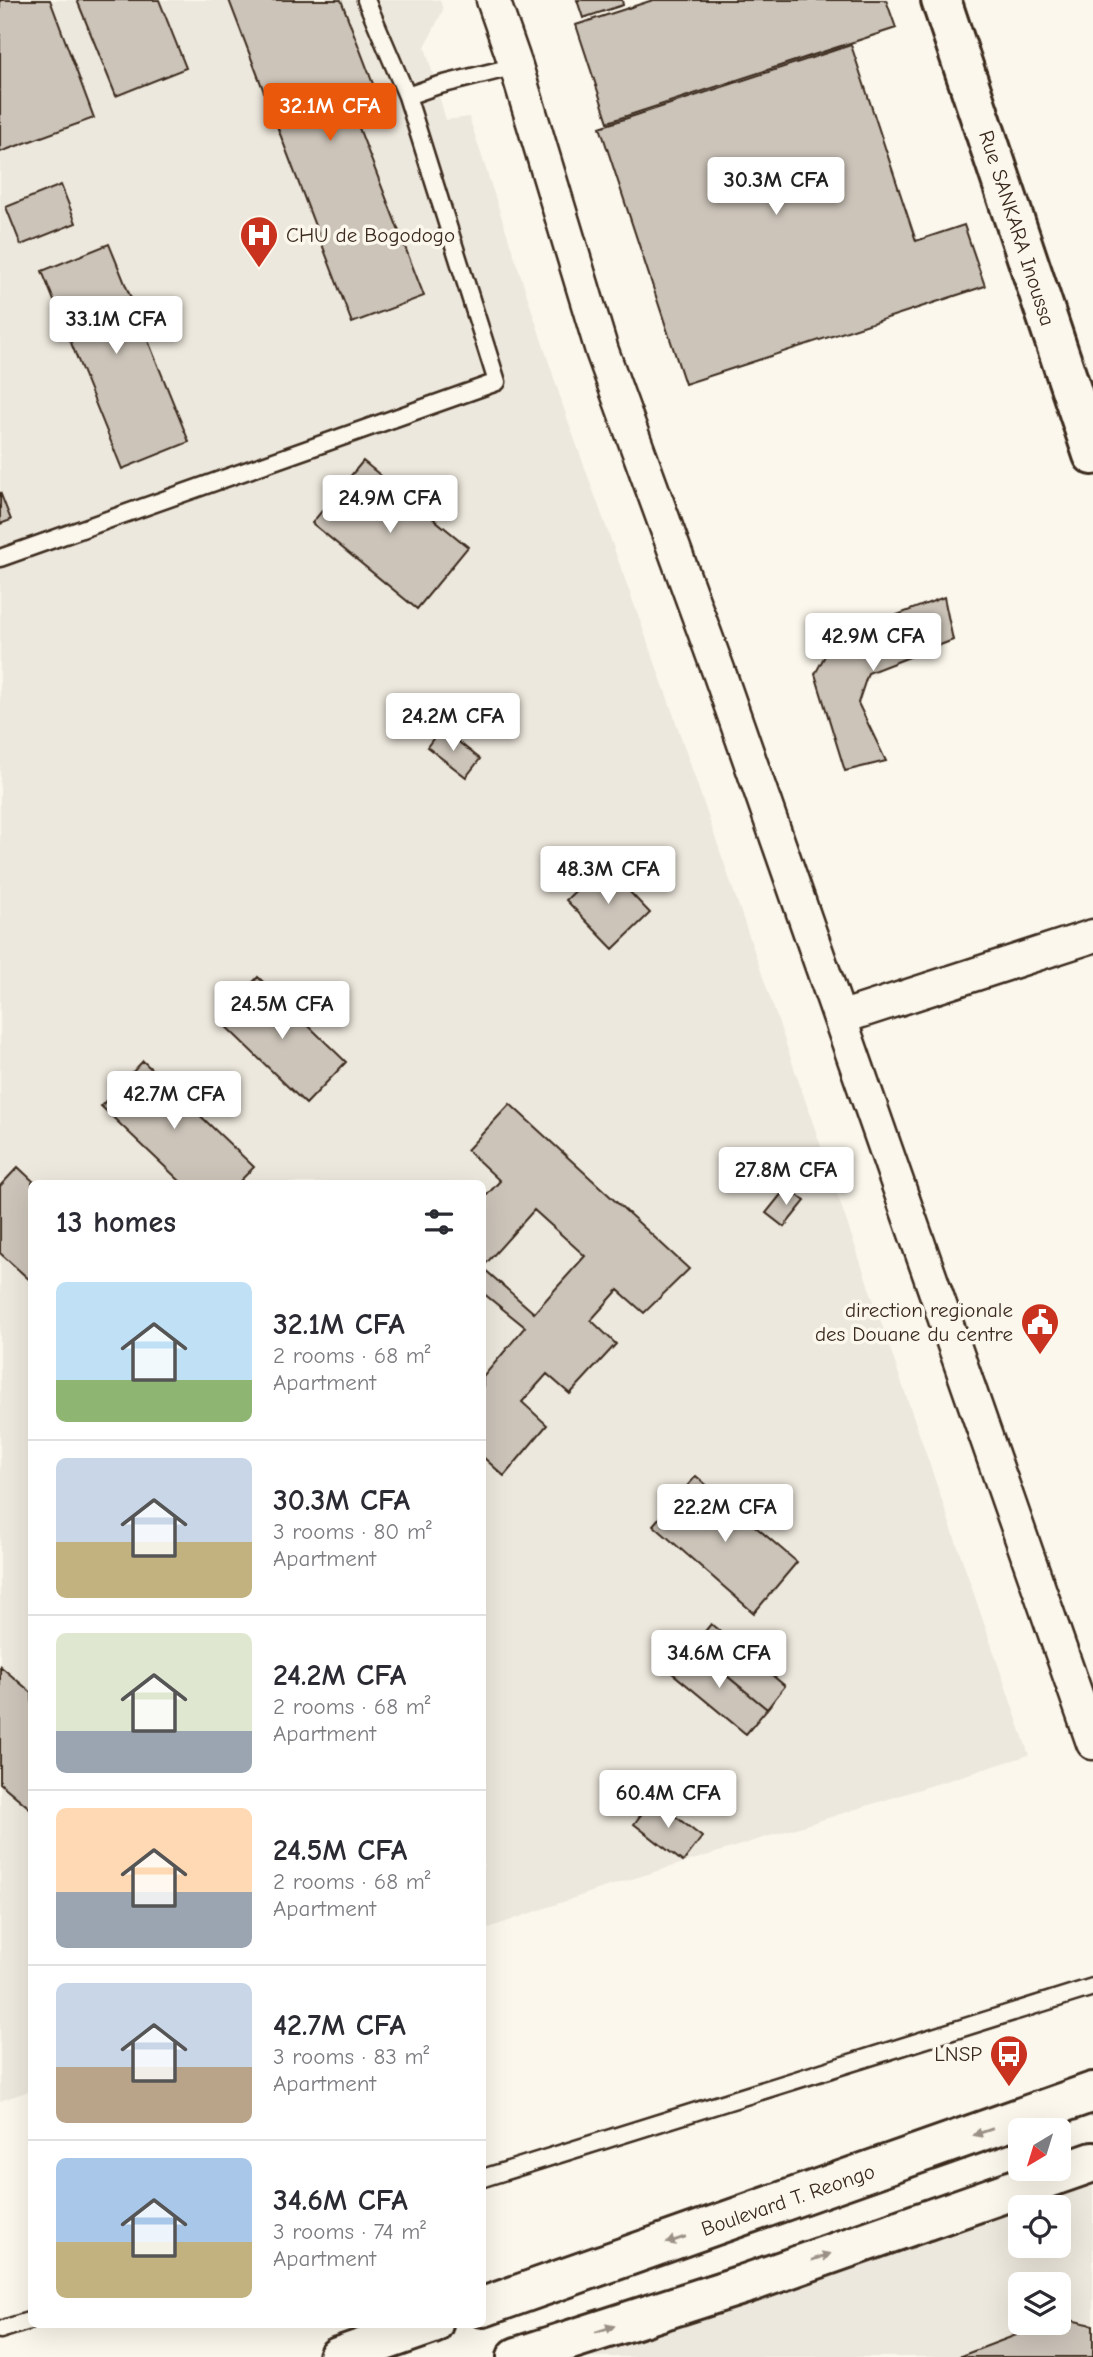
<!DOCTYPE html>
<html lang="en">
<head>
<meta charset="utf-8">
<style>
  body { margin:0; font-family:"Comic Neue",sans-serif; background:#f2f2f3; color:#2b2b33; height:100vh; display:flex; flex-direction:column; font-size:26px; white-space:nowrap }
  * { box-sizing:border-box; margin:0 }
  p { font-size:23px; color:#7c7c81 }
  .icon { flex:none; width:38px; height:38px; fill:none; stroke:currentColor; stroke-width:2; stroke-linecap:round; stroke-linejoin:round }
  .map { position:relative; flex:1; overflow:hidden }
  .panel { position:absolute; left:28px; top:1180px; width:458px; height:1148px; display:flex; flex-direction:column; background:#fff; border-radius:10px; box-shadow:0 7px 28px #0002 }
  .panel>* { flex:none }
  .needle { width:46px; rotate:218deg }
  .tools { position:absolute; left:1008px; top:2118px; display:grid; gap:14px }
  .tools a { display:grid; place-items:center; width:63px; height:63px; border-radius:10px; background:#fff; box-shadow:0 7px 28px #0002; font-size:35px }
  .price { position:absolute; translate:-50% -60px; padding:0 16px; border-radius:7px; background:#fff; color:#222; font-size:23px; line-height:46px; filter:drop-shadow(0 2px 4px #0008) }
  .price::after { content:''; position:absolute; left:50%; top:42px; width:21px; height:16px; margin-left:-10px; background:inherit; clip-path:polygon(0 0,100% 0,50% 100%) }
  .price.selected { background:#ea580c; color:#fff }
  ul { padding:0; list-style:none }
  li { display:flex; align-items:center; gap:21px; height:175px; padding:0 28px }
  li+li { border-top:2px solid #e1e1e2 }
  li span { display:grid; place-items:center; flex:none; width:196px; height:140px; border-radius:10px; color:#555 }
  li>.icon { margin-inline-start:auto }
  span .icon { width:84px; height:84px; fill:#fffc; stroke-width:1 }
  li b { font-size:30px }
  h2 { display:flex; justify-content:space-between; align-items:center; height:84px; padding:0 28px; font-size:30px }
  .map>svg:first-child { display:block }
</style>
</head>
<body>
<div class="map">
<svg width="1093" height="2357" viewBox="0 0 1093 2357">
  <rect width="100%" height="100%" fill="#fbf7ec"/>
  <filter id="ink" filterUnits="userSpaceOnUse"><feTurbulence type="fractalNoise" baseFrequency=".0143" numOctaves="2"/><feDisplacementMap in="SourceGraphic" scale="14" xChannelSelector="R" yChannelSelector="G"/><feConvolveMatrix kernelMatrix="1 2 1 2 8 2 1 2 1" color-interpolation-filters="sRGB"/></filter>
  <g filter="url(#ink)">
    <path fill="#ede8dd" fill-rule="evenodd" d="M0,0H440L443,10L425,47L446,120L469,117L567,418L667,696L1029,1755L600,1889L483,1930V1183H32V2090L0,2101Z
      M1093,2163V2357H552ZM1020,2207H1059V2245H1020ZM1020,2284H1059V2322H1020Z"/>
    <path fill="#ccc4b9" stroke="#3b2a1e" stroke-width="2" d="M0,0H50L94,118L0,152Z
      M77,0H159L186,68L116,96Z
      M229,0H341L381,105L354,115L424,296L352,323Z
      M577,0H622L623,5L583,18Z
      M653,0H886L896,28L608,122L576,25Z
      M851,45L916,241L964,225L985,286L685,384L600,127Z
      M61,185L76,223L21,245L6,207Z
      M109,244L189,442L122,469L42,271Z
      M363,461L468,547L417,609L312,523Z
      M0,492L11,520L0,524Z
      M944,597L953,640L868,673L858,703L886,761L845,771L815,674L834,639Z
      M441,728L480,759L466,777L427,747Z
      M603,864L650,913L613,949L566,900Z
      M258,977L346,1062L306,1104L218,1019Z
      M143,1061L254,1167L238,1183H182L101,1106Z
      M510,1104L689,1269L644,1313L618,1290L591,1320L616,1344L570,1394L547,1374L522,1402L547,1425L504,1476L483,1457V1377L525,1327L483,1293V1268L534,1313L585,1256L534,1210L483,1267V1199L500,1181L467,1150Z
      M18,1167L35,1183H32V1282L0,1253V1186Z
      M787,1187L805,1201L784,1227L766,1213Z
      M696,1476L797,1562L754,1613L653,1525Z
      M711,1624L785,1686L767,1709L692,1647Z
      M692,1647L767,1709L746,1734L671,1672Z
      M0,1666L32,1693V1810L0,1783Z
      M653,1799L702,1837L683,1862L634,1824Z
      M1061,2318L1093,2325V2357H958L1051,2322H1059Z"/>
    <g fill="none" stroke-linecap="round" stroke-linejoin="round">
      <defs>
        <path id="lane" d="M407,96L436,86L516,66
          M0,558L497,382L407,96L366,0
          M483,2178L1093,1987
          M0,2330L32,2320"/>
        <path id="street" d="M493,0L516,66L602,351L720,675L1093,1743
          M840,1018L1093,936"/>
        <path id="secondary" d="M941,0L1093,455"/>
        <path id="primary" d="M483,2307L1093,2092
          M338,2357L433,2324
          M517,2357L745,2284L1093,2162"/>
      </defs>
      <use href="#lane" stroke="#3b2a1e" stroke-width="21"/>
      <use href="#street" stroke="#3b2a1e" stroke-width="37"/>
      <use href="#secondary" stroke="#3b2a1e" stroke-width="44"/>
      <use href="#primary" stroke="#3b2a1e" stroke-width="44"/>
      <use href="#lane" stroke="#fbf7ec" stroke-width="16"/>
      <use href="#street" stroke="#fbf7ec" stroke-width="32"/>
      <use href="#secondary" stroke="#fbf7ec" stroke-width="38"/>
      <use href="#primary" stroke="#fbf7ec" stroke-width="38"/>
    </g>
    <defs><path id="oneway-solid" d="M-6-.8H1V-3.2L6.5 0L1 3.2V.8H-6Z" transform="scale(1.75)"/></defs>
    <g fill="#9b9085">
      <use href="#oneway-solid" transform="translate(983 2132) rotate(161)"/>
      <use href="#oneway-solid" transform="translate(676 2240) rotate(161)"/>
      <use href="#oneway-solid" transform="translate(821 2257) rotate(-19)"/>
      <use href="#oneway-solid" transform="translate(605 2329) rotate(-18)"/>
    </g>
  </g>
  <defs>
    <symbol id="hospital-pin" viewBox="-11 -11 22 30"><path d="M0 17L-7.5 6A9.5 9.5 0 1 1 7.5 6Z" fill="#c8321e" stroke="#fbf7ec"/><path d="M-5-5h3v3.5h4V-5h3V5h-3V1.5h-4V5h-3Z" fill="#fff"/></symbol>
    <symbol id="civic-pin" viewBox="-11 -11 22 30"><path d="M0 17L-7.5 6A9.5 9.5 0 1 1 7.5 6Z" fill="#c8321e" stroke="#fbf7ec"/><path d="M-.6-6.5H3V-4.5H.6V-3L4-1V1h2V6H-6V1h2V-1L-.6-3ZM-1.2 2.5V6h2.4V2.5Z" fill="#fff"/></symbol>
    <symbol id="bus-pin" viewBox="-11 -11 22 30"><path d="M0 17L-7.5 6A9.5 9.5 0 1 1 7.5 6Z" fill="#c8321e" stroke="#fbf7ec"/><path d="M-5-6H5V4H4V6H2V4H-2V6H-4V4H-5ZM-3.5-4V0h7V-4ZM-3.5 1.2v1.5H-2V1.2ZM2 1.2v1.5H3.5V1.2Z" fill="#fff"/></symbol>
  </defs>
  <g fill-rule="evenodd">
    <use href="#hospital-pin" x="237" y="213" width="44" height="60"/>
    <use href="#civic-pin" x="1018" y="1300" width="44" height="60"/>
    <use href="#bus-pin" x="987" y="2032" width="44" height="60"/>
  </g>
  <g text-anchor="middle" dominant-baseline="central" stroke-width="7" stroke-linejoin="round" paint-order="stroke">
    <g font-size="21" fill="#3b2a1e" stroke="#fbf7ec">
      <text transform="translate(1017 228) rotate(72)">Rue SANKARA Inoussa</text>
      <text transform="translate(788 2200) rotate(-19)">Boulevard T. Reongo</text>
    </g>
    <g font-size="21" fill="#3b2a1e" stroke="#fbf7ec" text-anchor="end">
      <text x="286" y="235" text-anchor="start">CHU de Bogodogo</text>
      <text x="1013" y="1310">direction regionale<tspan x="1013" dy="24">des Douane du centre</tspan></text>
      <text x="982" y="2054">LNSP</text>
    </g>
  </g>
</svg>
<div class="tools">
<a><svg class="needle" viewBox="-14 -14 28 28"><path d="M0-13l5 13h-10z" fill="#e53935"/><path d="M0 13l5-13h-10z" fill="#7c7c81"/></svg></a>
<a><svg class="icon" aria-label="locate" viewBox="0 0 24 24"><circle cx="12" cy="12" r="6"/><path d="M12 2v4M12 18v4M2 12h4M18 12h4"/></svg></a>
<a><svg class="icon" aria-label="layers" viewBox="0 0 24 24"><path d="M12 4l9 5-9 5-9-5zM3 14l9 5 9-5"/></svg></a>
</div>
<b class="price selected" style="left:330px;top:143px">32.1M CFA</b>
<b class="price" style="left:776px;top:217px">30.3M CFA</b>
<b class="price" style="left:116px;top:356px">33.1M CFA</b>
<b class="price" style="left:390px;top:535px">24.9M CFA</b>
<b class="price" style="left:873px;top:673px">42.9M CFA</b>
<b class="price" style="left:453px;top:753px">24.2M CFA</b>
<b class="price" style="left:608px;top:906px">48.3M CFA</b>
<b class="price" style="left:282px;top:1041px">24.5M CFA</b>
<b class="price" style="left:174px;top:1131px">42.7M CFA</b>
<b class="price" style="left:786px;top:1207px">27.8M CFA</b>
<b class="price" style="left:725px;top:1544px">22.2M CFA</b>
<b class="price" style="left:719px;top:1690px">34.6M CFA</b>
<b class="price" style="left:668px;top:1830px">60.4M CFA</b>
<section class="panel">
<h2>13 homes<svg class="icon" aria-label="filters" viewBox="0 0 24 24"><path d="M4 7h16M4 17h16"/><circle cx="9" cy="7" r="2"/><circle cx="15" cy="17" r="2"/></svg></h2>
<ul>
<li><span style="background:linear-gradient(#bfe0f5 70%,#8fb573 0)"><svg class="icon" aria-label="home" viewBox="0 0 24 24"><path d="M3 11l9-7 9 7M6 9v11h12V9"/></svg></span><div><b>32.1M CFA</b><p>2 rooms · 68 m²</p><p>Apartment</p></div></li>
<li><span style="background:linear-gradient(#c9d6e8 60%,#c2b280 0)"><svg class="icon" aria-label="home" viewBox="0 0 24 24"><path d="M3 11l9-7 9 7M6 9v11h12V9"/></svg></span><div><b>30.3M CFA</b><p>3 rooms · 80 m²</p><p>Apartment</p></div></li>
<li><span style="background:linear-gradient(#dfe7d0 70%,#9aa5b1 0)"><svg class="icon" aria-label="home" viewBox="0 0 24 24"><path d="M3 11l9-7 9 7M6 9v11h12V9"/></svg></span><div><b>24.2M CFA</b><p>2 rooms · 68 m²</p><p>Apartment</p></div></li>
<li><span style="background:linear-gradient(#ffd9b3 60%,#9aa5b1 0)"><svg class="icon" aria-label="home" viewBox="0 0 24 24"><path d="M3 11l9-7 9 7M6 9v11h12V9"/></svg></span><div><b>24.5M CFA</b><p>2 rooms · 68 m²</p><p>Apartment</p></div></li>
<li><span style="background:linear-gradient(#c9d6e8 60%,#b9a48a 0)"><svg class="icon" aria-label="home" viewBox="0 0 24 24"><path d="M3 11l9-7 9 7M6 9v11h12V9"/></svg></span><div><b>42.7M CFA</b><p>3 rooms · 83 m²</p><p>Apartment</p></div></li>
<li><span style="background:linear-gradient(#a9c7e8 60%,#c2b280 0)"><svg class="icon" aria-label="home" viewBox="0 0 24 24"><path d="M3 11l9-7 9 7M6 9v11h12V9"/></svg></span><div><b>34.6M CFA</b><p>3 rooms · 74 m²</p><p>Apartment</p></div></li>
</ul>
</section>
</div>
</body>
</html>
